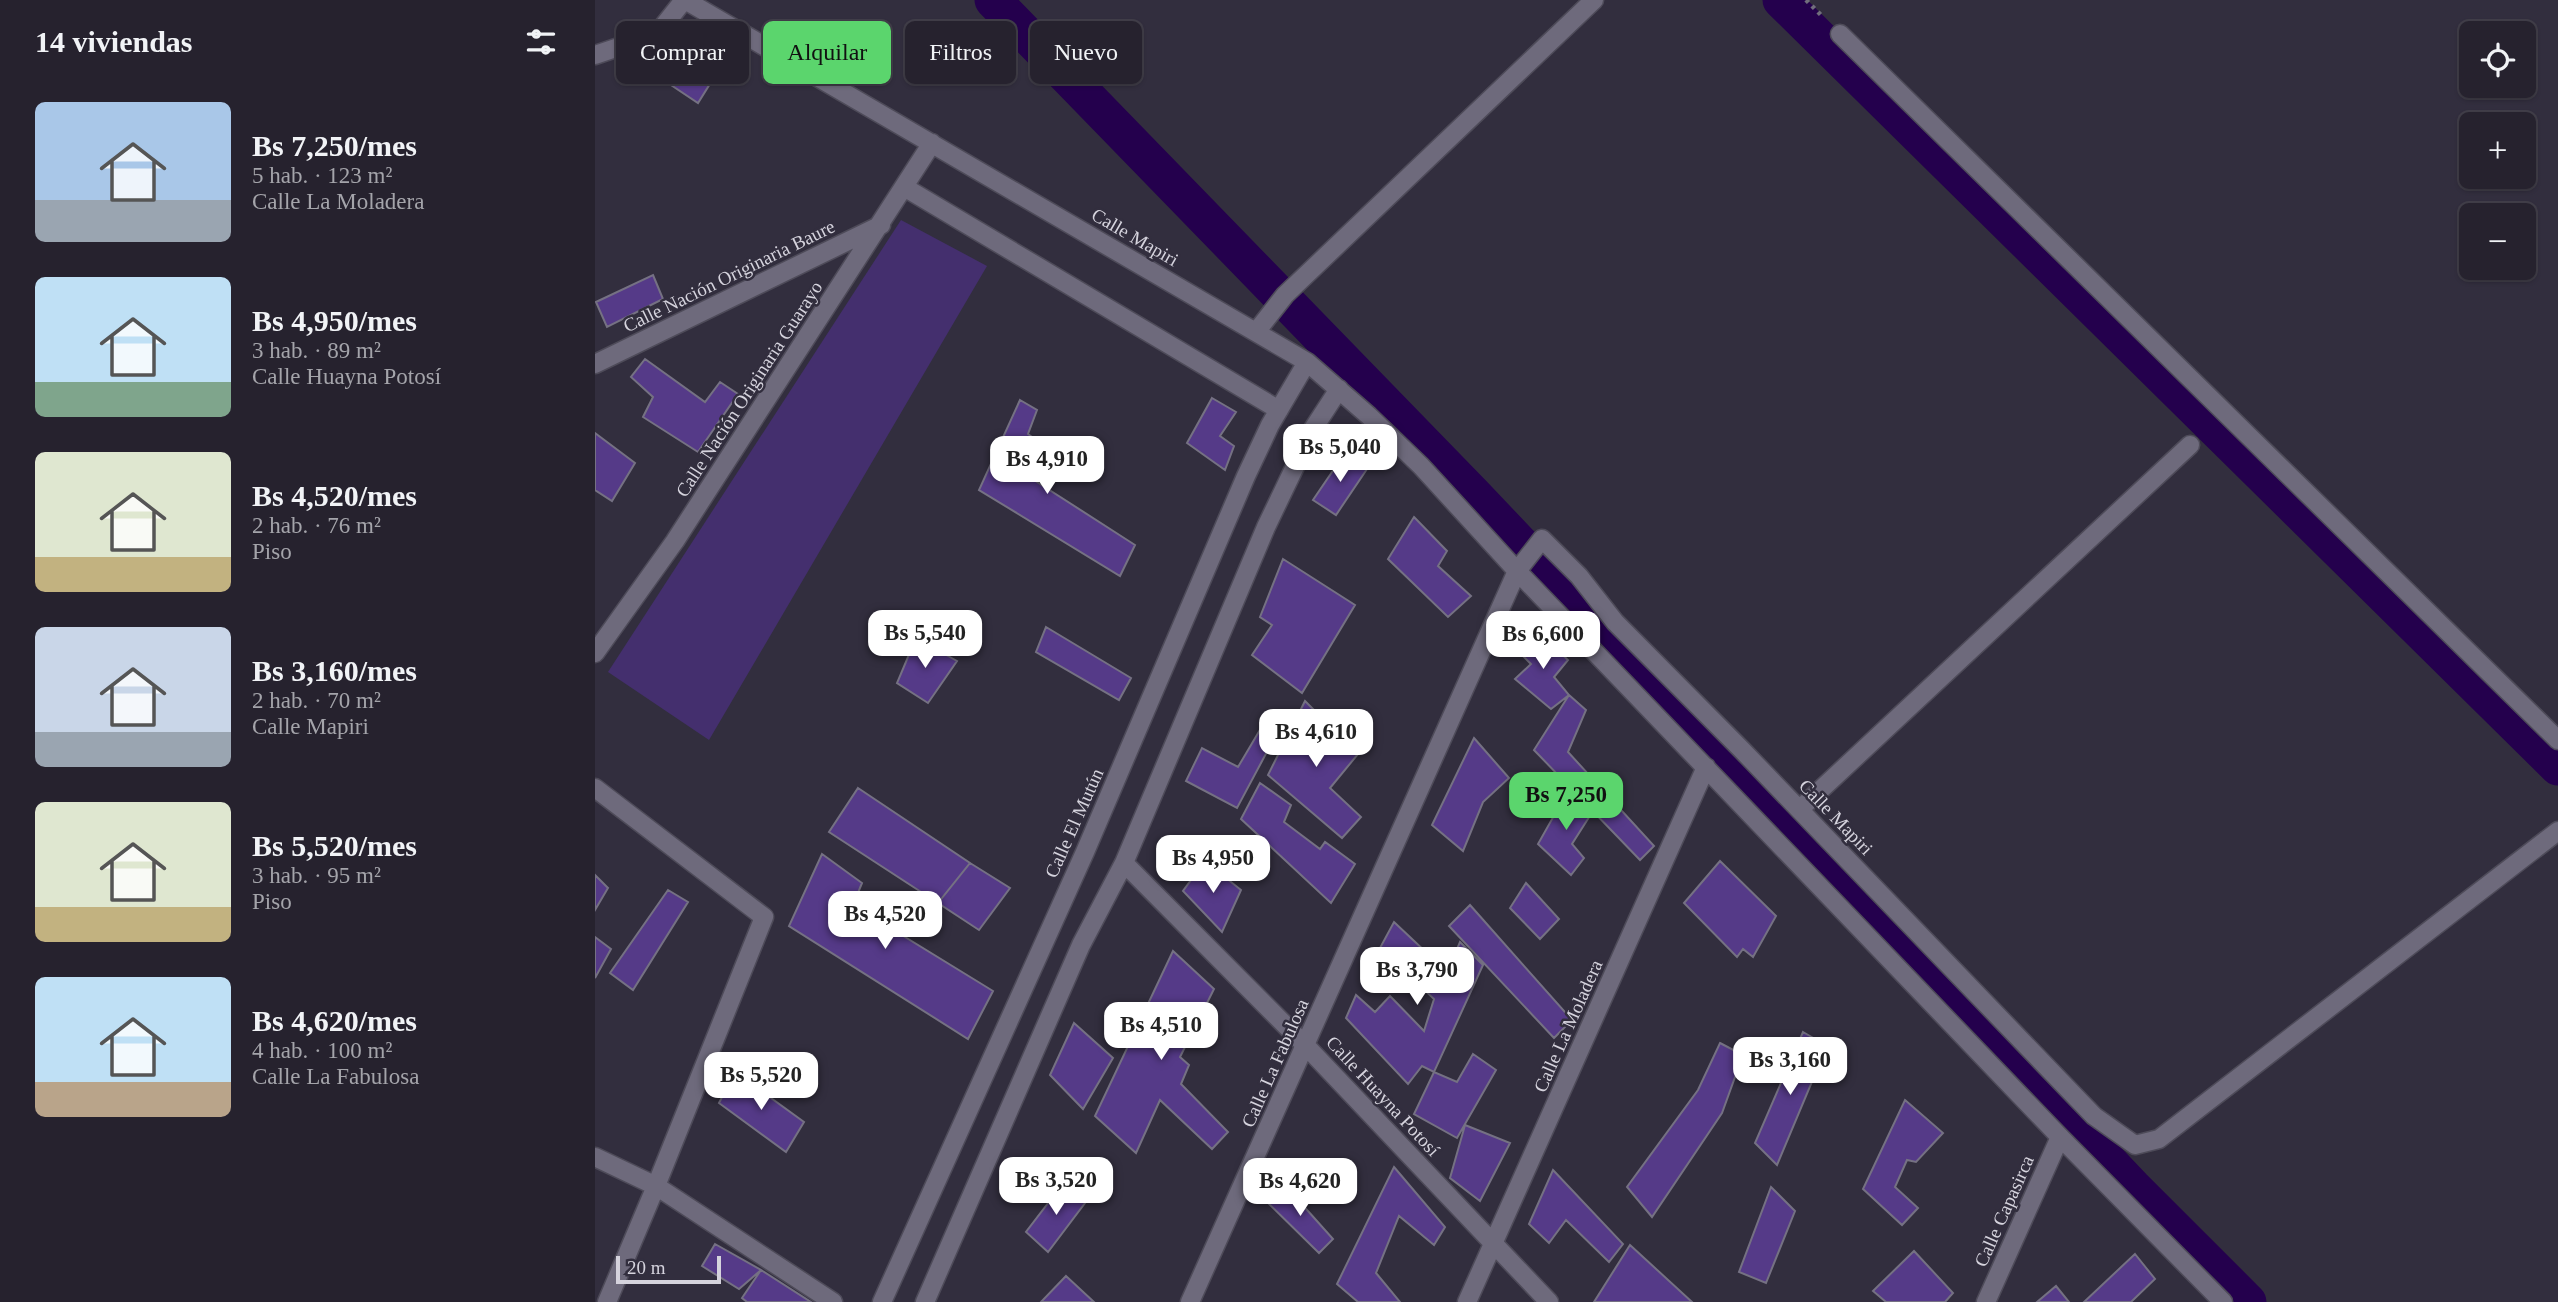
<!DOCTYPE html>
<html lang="es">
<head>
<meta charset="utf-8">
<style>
  body { margin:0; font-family:Georgia,serif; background:#322f3a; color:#f1f3f6; height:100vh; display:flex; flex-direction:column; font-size:26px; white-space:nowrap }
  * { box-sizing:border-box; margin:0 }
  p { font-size:23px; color:#a4a4aa }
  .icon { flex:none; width:38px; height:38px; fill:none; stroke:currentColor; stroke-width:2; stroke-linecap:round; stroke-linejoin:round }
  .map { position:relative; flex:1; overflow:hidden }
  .side { display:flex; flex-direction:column; background:#26222e; width:595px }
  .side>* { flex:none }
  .top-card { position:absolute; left:21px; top:21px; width:665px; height:63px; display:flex; gap:14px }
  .fabs { position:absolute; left:1864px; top:21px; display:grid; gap:14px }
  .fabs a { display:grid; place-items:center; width:77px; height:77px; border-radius:10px; background:#26222e; box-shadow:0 2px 5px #0004,0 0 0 2px #423f4a; font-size:35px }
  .scale { position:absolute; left:21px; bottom:18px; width:105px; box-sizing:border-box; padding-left:7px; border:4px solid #d5d3dd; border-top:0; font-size:19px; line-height:24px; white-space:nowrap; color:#d5d3dd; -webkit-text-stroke:5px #322e3e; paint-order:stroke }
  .price { position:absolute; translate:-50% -60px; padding:0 16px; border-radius:14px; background:#fff; color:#222; font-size:23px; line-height:46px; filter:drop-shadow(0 2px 4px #0008) }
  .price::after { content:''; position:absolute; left:50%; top:42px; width:21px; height:16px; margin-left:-10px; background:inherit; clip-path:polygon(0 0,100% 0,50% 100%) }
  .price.active { background:#5bd56d; color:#111 }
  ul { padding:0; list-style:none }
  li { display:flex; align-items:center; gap:21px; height:175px; padding:0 35px }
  li span { display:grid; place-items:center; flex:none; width:196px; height:140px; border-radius:10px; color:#555 }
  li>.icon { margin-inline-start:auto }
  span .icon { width:84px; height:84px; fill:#fffc; stroke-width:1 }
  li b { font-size:30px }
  h2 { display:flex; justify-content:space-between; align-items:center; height:84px; padding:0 35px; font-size:30px }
  .pill { padding:0 24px; border-radius:10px; background:#26222e; box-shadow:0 2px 5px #0004,0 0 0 2px #423f4a; font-size:24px; line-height:63px }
  .pill.active { background:#5bd56d; color:#111 }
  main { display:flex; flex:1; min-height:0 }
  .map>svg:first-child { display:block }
</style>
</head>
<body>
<main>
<section class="side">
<h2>14 viviendas<svg class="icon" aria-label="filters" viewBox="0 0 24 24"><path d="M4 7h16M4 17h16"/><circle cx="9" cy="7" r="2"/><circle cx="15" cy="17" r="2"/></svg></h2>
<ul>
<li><span style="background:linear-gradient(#a9c7e8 70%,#9aa5b1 0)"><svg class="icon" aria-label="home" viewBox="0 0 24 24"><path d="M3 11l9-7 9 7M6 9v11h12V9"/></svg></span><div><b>Bs 7,250/mes</b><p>5 hab. · 123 m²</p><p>Calle La Moladera</p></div></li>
<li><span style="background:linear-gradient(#bfe0f5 75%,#7fa58c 0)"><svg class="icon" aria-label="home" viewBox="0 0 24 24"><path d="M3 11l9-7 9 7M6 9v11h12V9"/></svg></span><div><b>Bs 4,950/mes</b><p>3 hab. · 89 m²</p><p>Calle Huayna Potosí</p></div></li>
<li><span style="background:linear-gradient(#dfe7d0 75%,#c2b280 0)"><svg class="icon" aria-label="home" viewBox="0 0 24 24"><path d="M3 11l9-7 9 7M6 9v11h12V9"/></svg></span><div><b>Bs 4,520/mes</b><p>2 hab. · 76 m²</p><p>Piso</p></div></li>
<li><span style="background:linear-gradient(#c9d6e8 75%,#9aa5b1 0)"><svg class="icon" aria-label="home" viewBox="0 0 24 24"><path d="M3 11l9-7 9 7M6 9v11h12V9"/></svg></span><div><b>Bs 3,160/mes</b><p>2 hab. · 70 m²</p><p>Calle Mapiri</p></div></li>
<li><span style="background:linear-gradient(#dfe7d0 75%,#c2b280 0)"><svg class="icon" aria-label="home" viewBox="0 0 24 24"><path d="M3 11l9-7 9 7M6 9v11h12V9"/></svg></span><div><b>Bs 5,520/mes</b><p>3 hab. · 95 m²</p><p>Piso</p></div></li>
<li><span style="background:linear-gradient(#bfe0f5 75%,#b9a48a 0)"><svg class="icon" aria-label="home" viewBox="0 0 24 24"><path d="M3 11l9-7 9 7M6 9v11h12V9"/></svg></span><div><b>Bs 4,620/mes</b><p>4 hab. · 100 m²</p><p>Calle La Fabulosa</p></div></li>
</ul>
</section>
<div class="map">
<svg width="1963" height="1302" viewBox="0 0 1963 1302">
  <rect width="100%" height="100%" fill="#322e3e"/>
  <path fill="#442f6e" d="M306,220L392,266L114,740L13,672Z"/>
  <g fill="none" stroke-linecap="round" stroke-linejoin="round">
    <path stroke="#24004d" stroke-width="37" d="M398,0L879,495L1538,1187L1653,1302
      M1186,0L1963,767"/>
  </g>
  <path fill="#553a88" stroke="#757183" stroke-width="2" d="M84,34L128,63L103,103L61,75Z
    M58,275L68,299L12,327L1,302Z
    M50,359L110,402L125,382L143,394L103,452L48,417L58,397L36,377Z
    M617,398L641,412L625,436L639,446L630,470L592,443Z
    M425,400L442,410L433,434L460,454L442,482L540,545L525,576L384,490Z
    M0,433L40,463L17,501L0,490Z
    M750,453L772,469L741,515L718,500Z
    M819,517L852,551L843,566L876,596L853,617L793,559Z
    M688,559L760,605L707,693L657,655L677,625L665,617Z
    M451,627L536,678L524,700L441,652Z
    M942,631L973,660L959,677L974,695L956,709L920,679L936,664L924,652Z
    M321,638L362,661L333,703L302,683Z
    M974,695L991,710L973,752L1059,846L1045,860L939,750Z
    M710,701L763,754L735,788L766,817L747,838L673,775Z
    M675,713L690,718L642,808L591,781L607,748L643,767Z
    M879,738L914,778L888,802L868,851L837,825Z
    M665,783L696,805L689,822L725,849L730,842L760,864L736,903L646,819Z
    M263,788L375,863L343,903L234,832Z
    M974,789L998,811L977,844L989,858L976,875L943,844Z
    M227,854L267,883L258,905L398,991L373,1039L194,926Z
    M610,861L646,890L627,932L588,891Z
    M1125,861L1181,916L1158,957L1148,949L1142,957L1089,903Z
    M375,863L415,888L384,930L343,903Z
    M0,875L13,888L0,910Z
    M931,883L964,919L945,939L915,908Z
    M73,890L93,902L38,990L15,973Z
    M875,905L977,1020L959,1038L854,926Z
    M799,922L852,972L865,942L888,965L839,1072L827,1066L813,1084L751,1018L761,995L780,1012L795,996L829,1031L839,999L785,948Z
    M0,937L16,949L0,978Z
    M578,951L619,989L585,1057L594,1065L586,1084L633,1132L617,1149L565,1100L541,1153L500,1116Z
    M479,1023L518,1058L488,1109L455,1075Z
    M1208,1032L1232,1046L1182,1165L1160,1143Z
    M1125,1043L1148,1055L1127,1113L1057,1217L1032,1187L1103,1090Z
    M878,1054L901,1070L862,1138L819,1114L839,1072L862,1082Z
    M140,1072L209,1122L191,1152L124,1103Z
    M1310,1100L1348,1133L1321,1162L1312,1160L1300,1187L1323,1208L1307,1225L1268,1189Z
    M870,1125L915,1143L885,1201L855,1178Z
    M799,1167L850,1227L839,1245L804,1216L781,1273L805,1302H763L742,1284Z
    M958,1170L1028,1244L1014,1262L971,1220L954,1243L934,1224Z
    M470,1181L490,1203L453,1252L431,1232Z
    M688,1183L738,1239L724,1253L673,1203Z
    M1176,1187L1200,1211L1171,1283L1144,1272Z
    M120,1244L166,1270L144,1289L107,1266Z
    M1035,1245L1097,1302H999Z
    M1319,1251L1358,1293L1350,1302H1291L1278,1291Z
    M1540,1254L1560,1279L1536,1302H1489Z
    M166,1270L216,1302H152L147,1298Z
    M471,1276L499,1302H446Z
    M1461,1286L1474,1302H1442Z"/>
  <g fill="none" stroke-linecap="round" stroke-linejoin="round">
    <defs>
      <path id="minor" d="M90,0L712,362L774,416L826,466L922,571L1465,1137L1628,1302
        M1245,34L1963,740
        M0,55L62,34L89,0
        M309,187L684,410
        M661,332L690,295L999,0
        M0,364L286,225
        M0,653L80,541L337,143
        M0,788L169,917L61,1186L12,1302
        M1205,809L1595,445
        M529,863L711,1046L954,1302
        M0,1157L61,1186L238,1302
        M287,1302L490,852L651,476L675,425L712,362
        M330,1302L486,945L529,863L671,527L718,429L744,389
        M595,1302L922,571L947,539L984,576L1020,622L1147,750L1499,1116L1540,1145L1564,1139L1963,831
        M872,1302L1111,767
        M1391,1302L1465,1137"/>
    </defs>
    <use href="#minor" stroke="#4e4b59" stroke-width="21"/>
    <path stroke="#716e7c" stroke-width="4.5" stroke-dasharray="3.5 5" stroke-linecap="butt" d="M1211,0L1227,16"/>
    <use href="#minor" stroke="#6e6a7c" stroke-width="18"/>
  </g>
  <g text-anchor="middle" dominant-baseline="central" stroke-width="5" stroke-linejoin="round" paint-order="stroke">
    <g font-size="19" fill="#d5d3dd" stroke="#322e3e">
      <text transform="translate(540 237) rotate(30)">Calle Mapiri</text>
      <text transform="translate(134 276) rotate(-26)">Calle Nación Originaria Baure</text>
      <text transform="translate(154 389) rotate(-57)">Calle Nación Originaria Guarayo</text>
      <text transform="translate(1241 817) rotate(46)">Calle Mapiri</text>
      <text transform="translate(479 823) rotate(-66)">Calle El Mutún</text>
      <text transform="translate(973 1026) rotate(-66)">Calle La Moladera</text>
      <text transform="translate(680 1063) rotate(-66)">Calle La Fabulosa</text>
      <text transform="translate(788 1096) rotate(47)">Calle Huayna Potosí</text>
      <text transform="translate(1409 1211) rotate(-66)">Calle Capasirca</text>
    </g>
  </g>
</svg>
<div class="fabs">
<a><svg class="icon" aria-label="locate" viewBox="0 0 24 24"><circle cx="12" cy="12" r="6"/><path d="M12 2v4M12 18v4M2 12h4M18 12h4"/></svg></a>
<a>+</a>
<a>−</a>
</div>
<div class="scale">20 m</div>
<b class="price" style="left:745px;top:484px">Bs 5,040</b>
<b class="price" style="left:452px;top:496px">Bs 4,910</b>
<b class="price" style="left:330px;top:670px">Bs 5,540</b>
<b class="price" style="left:948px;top:671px">Bs 6,600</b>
<b class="price" style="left:721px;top:769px">Bs 4,610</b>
<b class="price active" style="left:971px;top:832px">Bs 7,250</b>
<b class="price" style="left:618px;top:895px">Bs 4,950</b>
<b class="price" style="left:290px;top:951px">Bs 4,520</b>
<b class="price" style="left:822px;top:1007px">Bs 3,790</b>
<b class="price" style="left:566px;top:1062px">Bs 4,510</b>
<b class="price" style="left:1195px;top:1097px">Bs 3,160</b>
<b class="price" style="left:166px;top:1112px">Bs 5,520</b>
<b class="price" style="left:461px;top:1217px">Bs 3,520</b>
<b class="price" style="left:705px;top:1218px">Bs 4,620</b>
<div class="top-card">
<a class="pill">Comprar</a>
<a class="pill active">Alquilar</a>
<a class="pill">Filtros</a>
<a class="pill">Nuevo</a>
</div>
</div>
</main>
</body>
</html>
